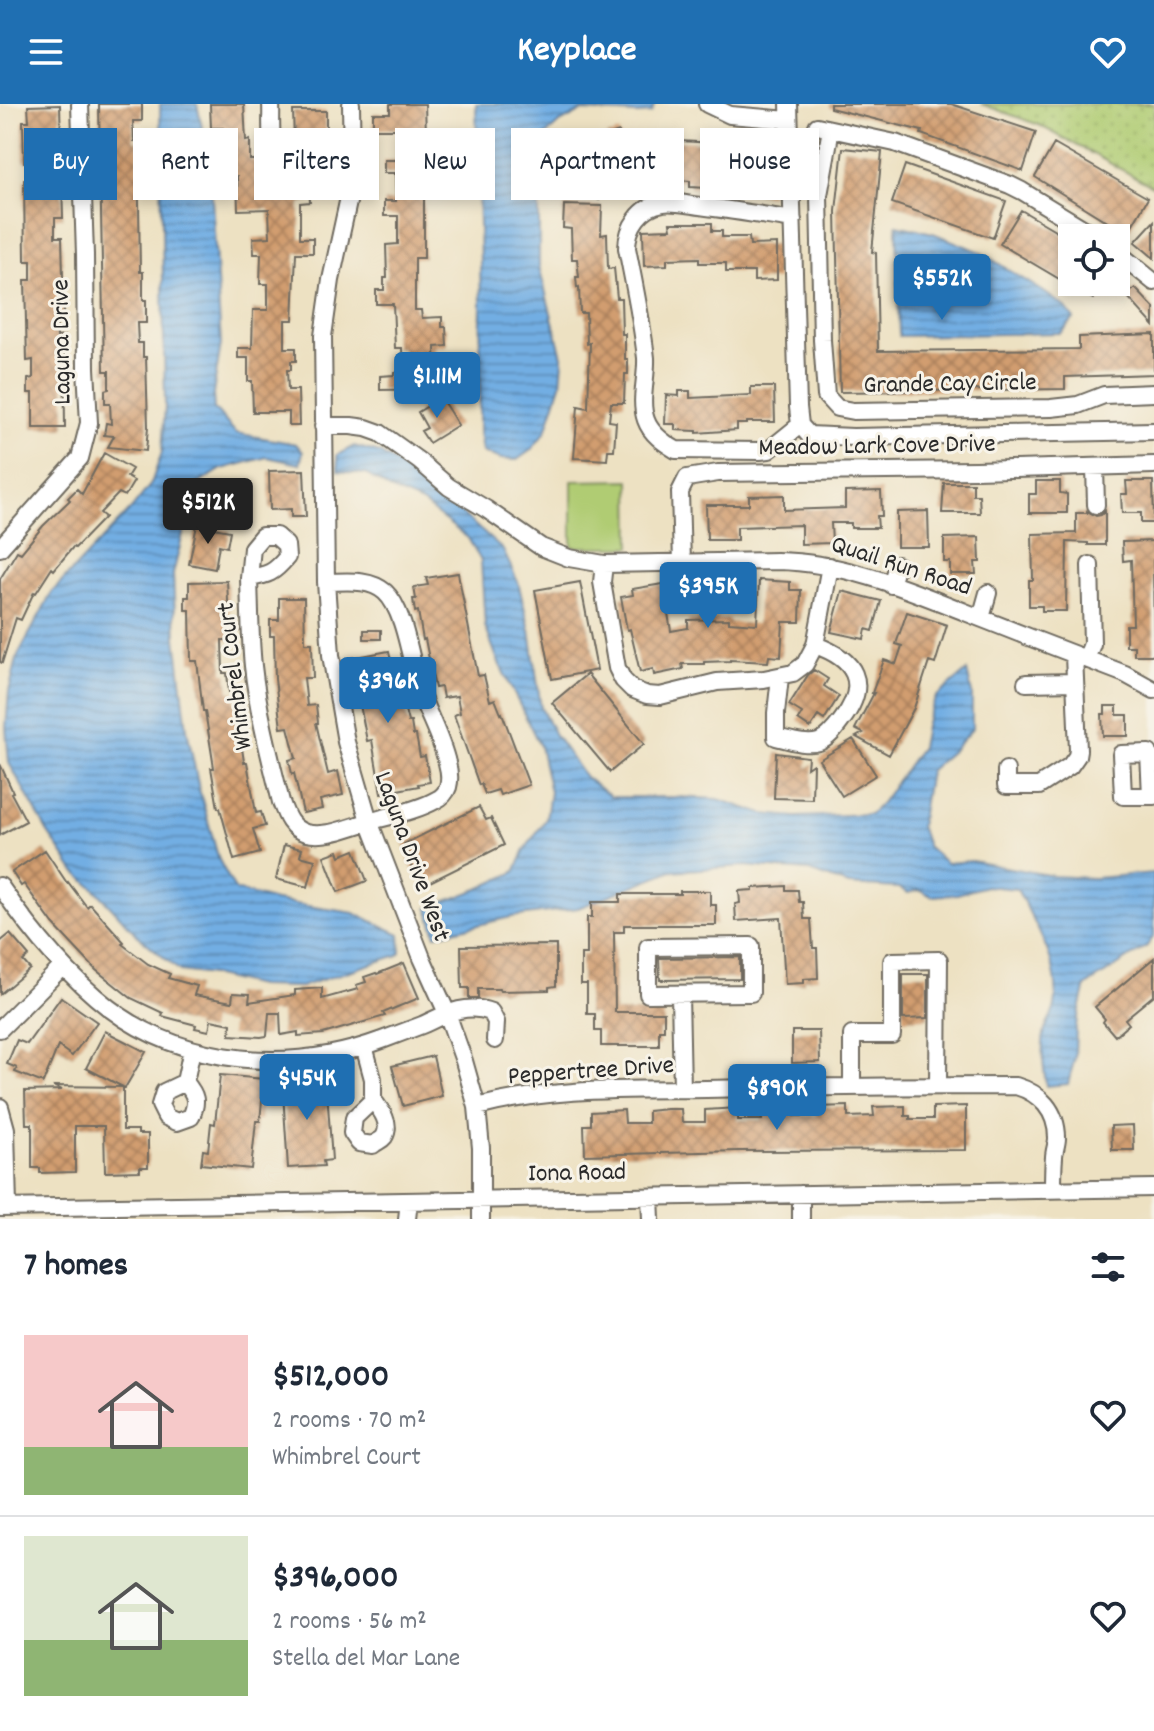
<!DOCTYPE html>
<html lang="en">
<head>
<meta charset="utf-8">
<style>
  body { margin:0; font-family:Dekko,sans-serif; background:#f6f6f7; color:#1f2937; height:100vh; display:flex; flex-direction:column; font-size:30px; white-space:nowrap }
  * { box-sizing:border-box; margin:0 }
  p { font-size:26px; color:#747a83 }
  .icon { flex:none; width:44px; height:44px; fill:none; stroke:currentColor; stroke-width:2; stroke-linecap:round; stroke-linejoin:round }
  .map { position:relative; height:1115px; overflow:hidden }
  .drawer { display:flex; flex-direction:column; background:#fff; flex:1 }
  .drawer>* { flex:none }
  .hud { position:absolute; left:24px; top:24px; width:1106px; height:72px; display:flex; gap:16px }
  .fabs { position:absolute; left:1058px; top:120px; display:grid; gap:16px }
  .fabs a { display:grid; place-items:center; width:72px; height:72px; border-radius:0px; background:#fff; box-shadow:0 4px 12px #0003; font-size:40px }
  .price { position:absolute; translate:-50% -68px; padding:0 18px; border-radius:8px; background:#1f6fb2; color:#fff; font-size:26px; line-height:52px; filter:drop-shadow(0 2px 4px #0008) }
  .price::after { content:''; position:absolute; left:50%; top:48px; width:24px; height:18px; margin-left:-12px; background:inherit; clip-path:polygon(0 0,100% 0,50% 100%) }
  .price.selected { background:#222; color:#fff }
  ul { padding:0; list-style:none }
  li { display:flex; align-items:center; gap:24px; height:200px; padding:0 24px }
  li+li { border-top:2px solid #e0e1e3 }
  li span { display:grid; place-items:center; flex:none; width:224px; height:160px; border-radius:0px; color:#555 }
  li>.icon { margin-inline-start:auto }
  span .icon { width:96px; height:96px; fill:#fffc; stroke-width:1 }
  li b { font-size:34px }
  h2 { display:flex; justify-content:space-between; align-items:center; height:96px; padding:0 24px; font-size:34px }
  .chip { padding:0 28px; border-radius:0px; background:#fff; box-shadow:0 4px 12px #0003; font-size:28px; line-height:72px }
  .chip.selected { background:#1f6fb2; color:#fff }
  header { display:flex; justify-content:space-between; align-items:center; height:104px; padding:0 24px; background:#1f6fb2; color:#fff; font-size:36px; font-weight:700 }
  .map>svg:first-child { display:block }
</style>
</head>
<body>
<header><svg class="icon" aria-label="menu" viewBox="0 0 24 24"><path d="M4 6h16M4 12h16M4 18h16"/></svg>Keyplace<svg class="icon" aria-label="heart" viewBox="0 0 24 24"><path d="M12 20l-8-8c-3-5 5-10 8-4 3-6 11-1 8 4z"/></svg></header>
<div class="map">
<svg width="1154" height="1115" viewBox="0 0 1154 1115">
  <defs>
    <pattern id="grass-dots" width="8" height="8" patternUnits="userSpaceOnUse" patternTransform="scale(2)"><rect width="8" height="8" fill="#b0cc73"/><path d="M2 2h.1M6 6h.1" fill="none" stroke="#98af64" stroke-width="1.8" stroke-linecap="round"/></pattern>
    <pattern id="water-rules" width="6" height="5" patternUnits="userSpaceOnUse" patternTransform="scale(2)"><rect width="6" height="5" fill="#72aee3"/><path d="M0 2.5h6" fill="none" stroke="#5e8eb8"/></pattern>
    <pattern id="building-cross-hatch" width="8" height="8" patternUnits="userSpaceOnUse" patternTransform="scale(2)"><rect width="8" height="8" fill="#d19d70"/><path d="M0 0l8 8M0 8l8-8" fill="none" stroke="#aa805c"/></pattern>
  </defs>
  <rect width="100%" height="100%" fill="#f7f3e8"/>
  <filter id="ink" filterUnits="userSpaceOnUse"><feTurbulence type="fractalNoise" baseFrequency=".0125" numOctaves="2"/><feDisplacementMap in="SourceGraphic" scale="16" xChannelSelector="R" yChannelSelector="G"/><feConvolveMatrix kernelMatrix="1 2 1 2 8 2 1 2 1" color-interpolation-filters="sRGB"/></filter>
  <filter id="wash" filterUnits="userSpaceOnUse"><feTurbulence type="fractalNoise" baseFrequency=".006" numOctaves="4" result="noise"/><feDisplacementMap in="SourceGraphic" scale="32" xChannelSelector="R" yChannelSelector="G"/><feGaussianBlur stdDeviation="1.8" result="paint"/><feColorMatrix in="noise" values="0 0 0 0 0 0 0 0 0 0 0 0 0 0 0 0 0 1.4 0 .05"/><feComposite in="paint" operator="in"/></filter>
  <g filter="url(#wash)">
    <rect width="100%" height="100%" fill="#ede1c2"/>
    <path fill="url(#grass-dots)" stroke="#6e7c4f" stroke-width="2" d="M981,0H1154V83L1039,21Z"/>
    <path fill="#b0cc73" stroke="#6e7c4f" stroke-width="2" d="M630,376L631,443H572V377Z"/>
    <path fill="url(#water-rules)" stroke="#4e6c87" stroke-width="2" d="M160,0H197L210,62L221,240L213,290L214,305L236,329L296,340L303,348L300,360L267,353L222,365L195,382L173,470L176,533L187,625L199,685L219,756L235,786L275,797L354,809L400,830L401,848L398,851L300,883L258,882L211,871L180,867L136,830L95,785L74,767L47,727L9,659L6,624L9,587L18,551L52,488L131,405L151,380L162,348L165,301Z
      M476,0H655L651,9L637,10L582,7L558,20L545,32L539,75V162L563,256L561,280L546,327L531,346L517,356L501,355L482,348L479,328L481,199Z
      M897,121L933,129L978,147L1044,188L1065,203L1074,215L1060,229L899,232Z
      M354,342L379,349L424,376L503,446L518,478L530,526L541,604L555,631L585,673L611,693H678L718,695L763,710L796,713L870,710L881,699L921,643L926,618L936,593L967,567L972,589V625L953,646L929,667L920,722L927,742L946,759L972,757L1053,772L1094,774L1154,769V832L1146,843L1086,882L1076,921L1075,953L1068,980L1046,982C1044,963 1040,944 1045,926C1048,918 1053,910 1055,902C1063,863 1034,819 1017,785L986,782L957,790L932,792L919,786L908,789L899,784L849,781L809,767L745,762L670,767L578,804L511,813L436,831L428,804L481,784L515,768L526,744L546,715L550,688L540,642L498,557L485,522L481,457L468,434L422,399L390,385L366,370L338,367L337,351Z"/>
    <g id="blocks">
      <path fill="url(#building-cross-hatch)" d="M99,0H142V17H133L134,37H138L140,168H143V196H146V219H137L138,239H143V253H146L148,323L146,347L108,343L114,332L104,331L106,319L111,320L110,299H105V286L109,285V267H104Z
        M210,0H244L246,37L250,36V56H255L256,79L283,78V85L309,84L310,98L300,99V134H313V149H296L293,216H285V244H296V257H291V266H287L288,286H298L299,322H289V308H253L252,277H248V254H238V244H252L253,206H268V180H260L261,150H254L253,134L270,133L269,105L238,106L237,72L217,73L216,57H225L223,24H211Z
        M390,0H425L426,31H449V47H442V50H429V68H424V154H415V206H421L422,214L442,213V223H446L447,242L435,243L436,285L380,286V272L394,271V268H403L402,244H395L393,200H376V186H384V174H387L386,141L398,140V112H384V97H396L395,69H384V56H399L398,25H373V9H390Z
        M830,0H951L1036,28L1023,67L921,30L922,27L830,4Z
        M60,1L63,114H55V133H62L64,213H56L57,233L64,232L65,324H33V289H28V275L33,274V256L27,257L25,176H31V157H25L24,76H29V58H24L23,17H29L28,2Z
        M293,7H326V36H294Z
        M619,28L630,65L613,70L599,96L568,80L579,60L608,75L598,40L609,36L607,32Z
        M637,31L660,32V36L716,39L715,50L772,51L771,91L757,90L758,87L690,83V77L663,75L664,68L636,67Z
        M1054,40L1148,94L1127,130L1035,73Z
        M843,44L882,48L872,148L876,149L878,247L1079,245V233L1154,230V270L1065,273V285L840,288L836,107Z
        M905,61L1006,97L993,134L892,99Z
        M564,101L602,102L601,131L607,130L608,165L614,164L617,194H621L622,230H625V255H628V270H625L624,299H611L609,317L616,318L614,346H608L607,356L574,354L578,302L588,304L590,239L587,240L586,209H580L579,183L577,184L576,173H579L577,155H572L571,125L563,124Z
        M1021,106L1072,136V178H1103L1093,195L1000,140Z
        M1154,117V154L1135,138Z
        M670,119H712V127H722V133H749L750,141L777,140V176L754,177V168H726V159H699V154L667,155V161L644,162L643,126L671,125Z
        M1135,184L1154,204V222L1126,191Z
        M751,283H774L775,318H747V320H737V326L697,329V327L675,326V320H665L666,291L679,292V287H690V294L751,291Z
        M441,294L458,321L429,339L421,327L427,324L418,308Z
        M104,349L132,365L127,373L134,377L125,392L119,389L100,409L105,413L75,444L73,443L54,466L52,464L36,489L34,488L21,516L16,514L2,559L0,558V475L17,447L21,449L43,422L70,396L68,394L77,385L82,390Z
        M304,366L306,413H291V405L270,406L269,367Z
        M1036,377H1060V389L1067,390V409H1029V390H1036Z
        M1126,377H1153L1154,419H1141V409H1122L1121,390H1127Z
        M944,379H973V391H979L980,409H942Z
        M881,387L882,412H877L878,424H851V419H831L832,439L801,440V421L737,423V436H707L706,401H749V392L784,391V406L845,404V388Z
        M928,407L929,443H897V408Z
        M1087,407L1096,412L1101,411L1105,407V441H1088V439L1067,438L1066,507H1042V502H1029V476H1033L1032,430L1076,429V409H1087Z
        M197,421L230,427L227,443L219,441L215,465L189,460Z
        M979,433L980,458H975L976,470H950V458H944V434Z
        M1154,437V456H1153L1154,551H1134V542H1126V521H1133L1131,456L1123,457L1122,438Z
        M458,469L478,572L484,571L490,597L495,595L501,610L502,609L529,681L500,691L498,686L485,690L481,680L479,681L454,611L460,609L457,592L443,594L441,583L435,584L425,535L423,536L418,507L415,508L413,495H416L414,483L428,481L426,474Z
        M759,476L790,478V486H801L800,518H783L781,553L769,552L768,558L730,556V557L704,558V560H682L683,565L654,571L653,565L640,568L630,525L627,526L621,493L633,491L632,485L663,480L671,527L688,524V516L729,515V518L757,520Z
        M227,477L230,536H222L223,569H227L229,588H234L244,658H247L256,709L261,708L265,722L253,725L260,749L234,756L220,704H218L211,664H214L205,607H203L197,557H191L190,506H185V493H189V478Z
        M580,478L597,566L552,575L535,486Z
        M842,487L881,497L873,527L866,525L864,535L831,528Z
        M279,494H304L305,539H312L313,574H304L307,602L316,601L318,619H316L328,670L338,667L343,691L320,696L322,705L303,709L294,669L292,670L289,656L296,654L288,623L281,624L275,575L274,532H270V516H279Z
        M907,508L947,521L935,560L929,558L914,604L889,651L856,633L863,629L855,625L874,589H872L884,556L896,560L902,542L896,540Z
        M364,526H381V535H364Z
        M389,547L401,603L404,602L408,618H411L413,631H416L420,653L425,652L430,678L418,680L419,682L381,689L372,636L367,637L351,554Z
        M814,566L828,575L824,582L839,592L824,616L818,612L810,624L798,616L802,609L789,601L808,571Z
        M587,570L644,640L610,668L552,599Z
        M1105,602H1117V611H1128V632H1103L1102,610H1105Z
        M853,635L876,671L842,692L819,656Z
        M776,649L808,653L807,664L813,660L812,695L774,694Z
        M0,660L13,688L11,689L26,717L0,731Z
        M479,703L486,716L491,714L504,741L422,782L408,756L411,754L404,740Z
        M284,741L302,745L300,752L315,756L308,783L276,775Z
        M45,746L67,779L68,778L87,803L90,800L124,838L122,840L148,860L170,870L168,874L197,882L194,891L232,898L233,889L250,890L249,898L295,891V886L322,884V895L358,885L356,881L366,878L364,873L376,869L377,870L404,859L419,894L383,909L385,912L323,930L298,932V928L281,931L280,909H269L267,932L261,933L230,931L231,920L211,916L209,927L195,924L196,921L162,912L163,909L131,894L96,866L53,820L24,780L21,782L12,768Z
        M355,746L367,777L338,788L324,752L338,747L340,752Z
        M786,782V786H798L799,798H803L804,815H811L813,844H817L818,874L804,875V879L785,880L781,814L736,817L735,800L740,799L739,787L753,786V784Z
        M680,787H710V801H716V821H624V828H614L615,908H664V926H659V942H601V927H595V910H587V880H581V850H587V813H592V798H620V790H680Z
        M10,830L29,852L23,857L30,865L0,890V838Z
        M556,841V882L549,883V886L500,887L499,885H478V894H469V884H462L461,842Z
        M740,853V875L660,876L659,854Z
        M1154,854V891L1125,915L1129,920L1115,932L1103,918L1105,915L1095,903Z
        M903,870H928V914L903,915Z
        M61,893L97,918L72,952L58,942L43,979L15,968L17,964L7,960L17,936L27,940Z
        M105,927L146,948L125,984L123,983V1026H138V1030H148V1063H140V1067L105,1068L104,1022H75V1068L40,1069V1064H32V1020H26L25,987L62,986L53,982L123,983L86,964Z
        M792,927H819L820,958L792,959Z
        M433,952L442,992L403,1002L392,962Z
        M220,971L264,975L260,1017H256L251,1065L201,1060L203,1046L208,1047L211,1019L215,1020Z
        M326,973L332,1056L323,1057L324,1062L288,1064L282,974Z
        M848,1002V1013L874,1012L873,1003L905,1002V1012H910V1015H933V1003L966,1002V1046L739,1047L585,1051L584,1021H591V1008L624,1006L625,1019H648V1007L667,1005H681L682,1018H705V1006L738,1004V1016H762V1005L795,1003V1012H816V1003Z
        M1133,1021L1134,1046H1112L1111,1022Z"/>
    </g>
  </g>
  <g filter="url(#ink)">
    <use href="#blocks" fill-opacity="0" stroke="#6f6b60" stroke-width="2"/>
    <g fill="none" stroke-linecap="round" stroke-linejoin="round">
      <defs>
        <path id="minor" d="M271,0C272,13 269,33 275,44C286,66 331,58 352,58
          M351,0L352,58L348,98L331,176L323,232L326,478L331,551L346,638L369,717L422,854L447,909L464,957L477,1003L481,1044V1115
          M707,0L730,11L789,16
          M789,0L798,303L800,321L809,331L853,333L1154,327
          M817,22L895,39L1010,81L1022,87L1099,134
          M831,25L819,91L822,236L826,292L837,304L853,307L1051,304L1078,301L1104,291L1154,289
          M793,116C762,111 731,106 700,102C688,101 675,97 663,99C641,102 627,123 627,144C634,180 642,217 646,254C647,274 639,297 646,316C651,330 664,339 676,346L760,347L769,346L800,321
          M1116,147L1154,178
          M323,322H351L366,324L380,329L419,357L449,383L486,405L541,443L569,454L604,460L777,457C843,458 905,484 965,508C1018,529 1072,550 1125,570L1154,586
          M1095,363L1096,401
          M262,432H276L286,441L287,453C274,469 268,471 249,474L252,444Z
          M0,444L80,354L89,319L86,264L85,151L80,0
          M682,459L680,388L687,374L718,369L976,366L1154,361
          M604,460L602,478L617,564L623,576L632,585L647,591L660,592L717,578L764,575L793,569L805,560L815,541L830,462
          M249,474C250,504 250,533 253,562C258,608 270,653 281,698C286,712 291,725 306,729C328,734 351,722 372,717C393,711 416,707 436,696C441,694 446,689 448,683C450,676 449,666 447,659C442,636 429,613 421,591C411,563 406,507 385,488C369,474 345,478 326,478
          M891,481L897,461
          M981,514L988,489
          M1086,555L1092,540L1090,461
          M780,573L776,609V633C789,636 806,642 819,638C829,634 836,624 842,616C870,579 855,555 815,541
          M1026,579L1075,578
          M1006,666V682H1039L1070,662L1077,652L1078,646L1074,551
          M1151,692L1149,649L1121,650L1123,692H1154
          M0,782C31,827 66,871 109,904C187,963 293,969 382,936C395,931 409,926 422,921C444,911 466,898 491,908L496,918L495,936
          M751,842V889L648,890V843Z
          M680,890L682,985
          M0,925L63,862
          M364,942L373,975V996
          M185,978C196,991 198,997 191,1013L177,1018L166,1013L160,1001L164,988Z
          M185,978L192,945
          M852,982V931H892V857L939,856L938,982
          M373,996C381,1006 392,1020 384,1033C381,1037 376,1038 373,1041L359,1039L352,1029L354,1014Z
          M0,1003L6,1025L8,1103
          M477,1003C552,983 629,986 706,985C809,983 912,982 1016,982C1040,989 1057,1007 1057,1034C1057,1040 1054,1047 1054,1053C1053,1064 1053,1075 1053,1086
          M801,1090V1115
          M650,1093L651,1115
          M0,1104L1154,1084
          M407,1115L409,1097"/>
      </defs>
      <use href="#minor" stroke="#6f6b60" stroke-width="20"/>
      <use href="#minor" stroke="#fff" stroke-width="16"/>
    </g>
  </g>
  <g text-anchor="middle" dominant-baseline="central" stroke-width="6" stroke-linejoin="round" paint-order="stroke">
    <g font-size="26" fill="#2b2b2b" stroke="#f7f3e8">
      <text transform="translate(63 238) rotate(-91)">Laguna Drive</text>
      <text transform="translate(950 281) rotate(-1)">Grande Cay Circle</text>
      <text transform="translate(877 343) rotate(-1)">Meadow Lark Cove Drive</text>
      <text transform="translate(901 463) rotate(18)">Quail Run Road</text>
      <text transform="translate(236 572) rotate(-97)">Whimbrel Court</text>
      <text transform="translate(411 753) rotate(70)">Laguna Drive West</text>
      <text transform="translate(591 968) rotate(-4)">Peppertree Drive</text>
      <text transform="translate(577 1070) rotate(-1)">Iona Road</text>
    </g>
  </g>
</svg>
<div class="fabs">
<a><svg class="icon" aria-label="locate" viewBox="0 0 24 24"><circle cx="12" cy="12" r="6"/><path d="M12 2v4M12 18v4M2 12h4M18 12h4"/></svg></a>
</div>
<b class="price" style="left:942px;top:218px">$552K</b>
<b class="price" style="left:437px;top:316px">$1.11M</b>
<b class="price selected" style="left:208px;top:442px">$512K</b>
<b class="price" style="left:708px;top:526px">$395K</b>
<b class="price" style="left:388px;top:621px">$396K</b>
<b class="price" style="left:307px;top:1018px">$454K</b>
<b class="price" style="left:777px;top:1028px">$890K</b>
<div class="hud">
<a class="chip selected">Buy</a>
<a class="chip">Rent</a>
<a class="chip">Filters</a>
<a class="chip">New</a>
<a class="chip">Apartment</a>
<a class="chip">House</a>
</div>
</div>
<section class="drawer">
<h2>7 homes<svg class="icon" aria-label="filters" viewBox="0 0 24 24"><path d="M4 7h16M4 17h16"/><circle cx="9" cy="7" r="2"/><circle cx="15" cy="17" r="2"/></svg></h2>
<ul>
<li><span style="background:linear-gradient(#f6c9c9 70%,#8fb573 0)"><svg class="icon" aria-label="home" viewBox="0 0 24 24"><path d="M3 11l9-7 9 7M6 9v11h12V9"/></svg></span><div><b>$512,000</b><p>2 rooms · 70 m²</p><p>Whimbrel Court</p></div><svg class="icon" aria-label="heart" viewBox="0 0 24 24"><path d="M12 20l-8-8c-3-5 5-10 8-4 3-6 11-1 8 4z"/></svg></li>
<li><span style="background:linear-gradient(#dfe7d0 65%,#8fb573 0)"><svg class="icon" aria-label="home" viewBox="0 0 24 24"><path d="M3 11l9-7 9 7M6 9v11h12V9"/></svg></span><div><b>$396,000</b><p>2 rooms · 56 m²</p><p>Stella del Mar Lane</p></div><svg class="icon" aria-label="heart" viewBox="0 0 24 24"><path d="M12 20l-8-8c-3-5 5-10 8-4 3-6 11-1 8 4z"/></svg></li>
</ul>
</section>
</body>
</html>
